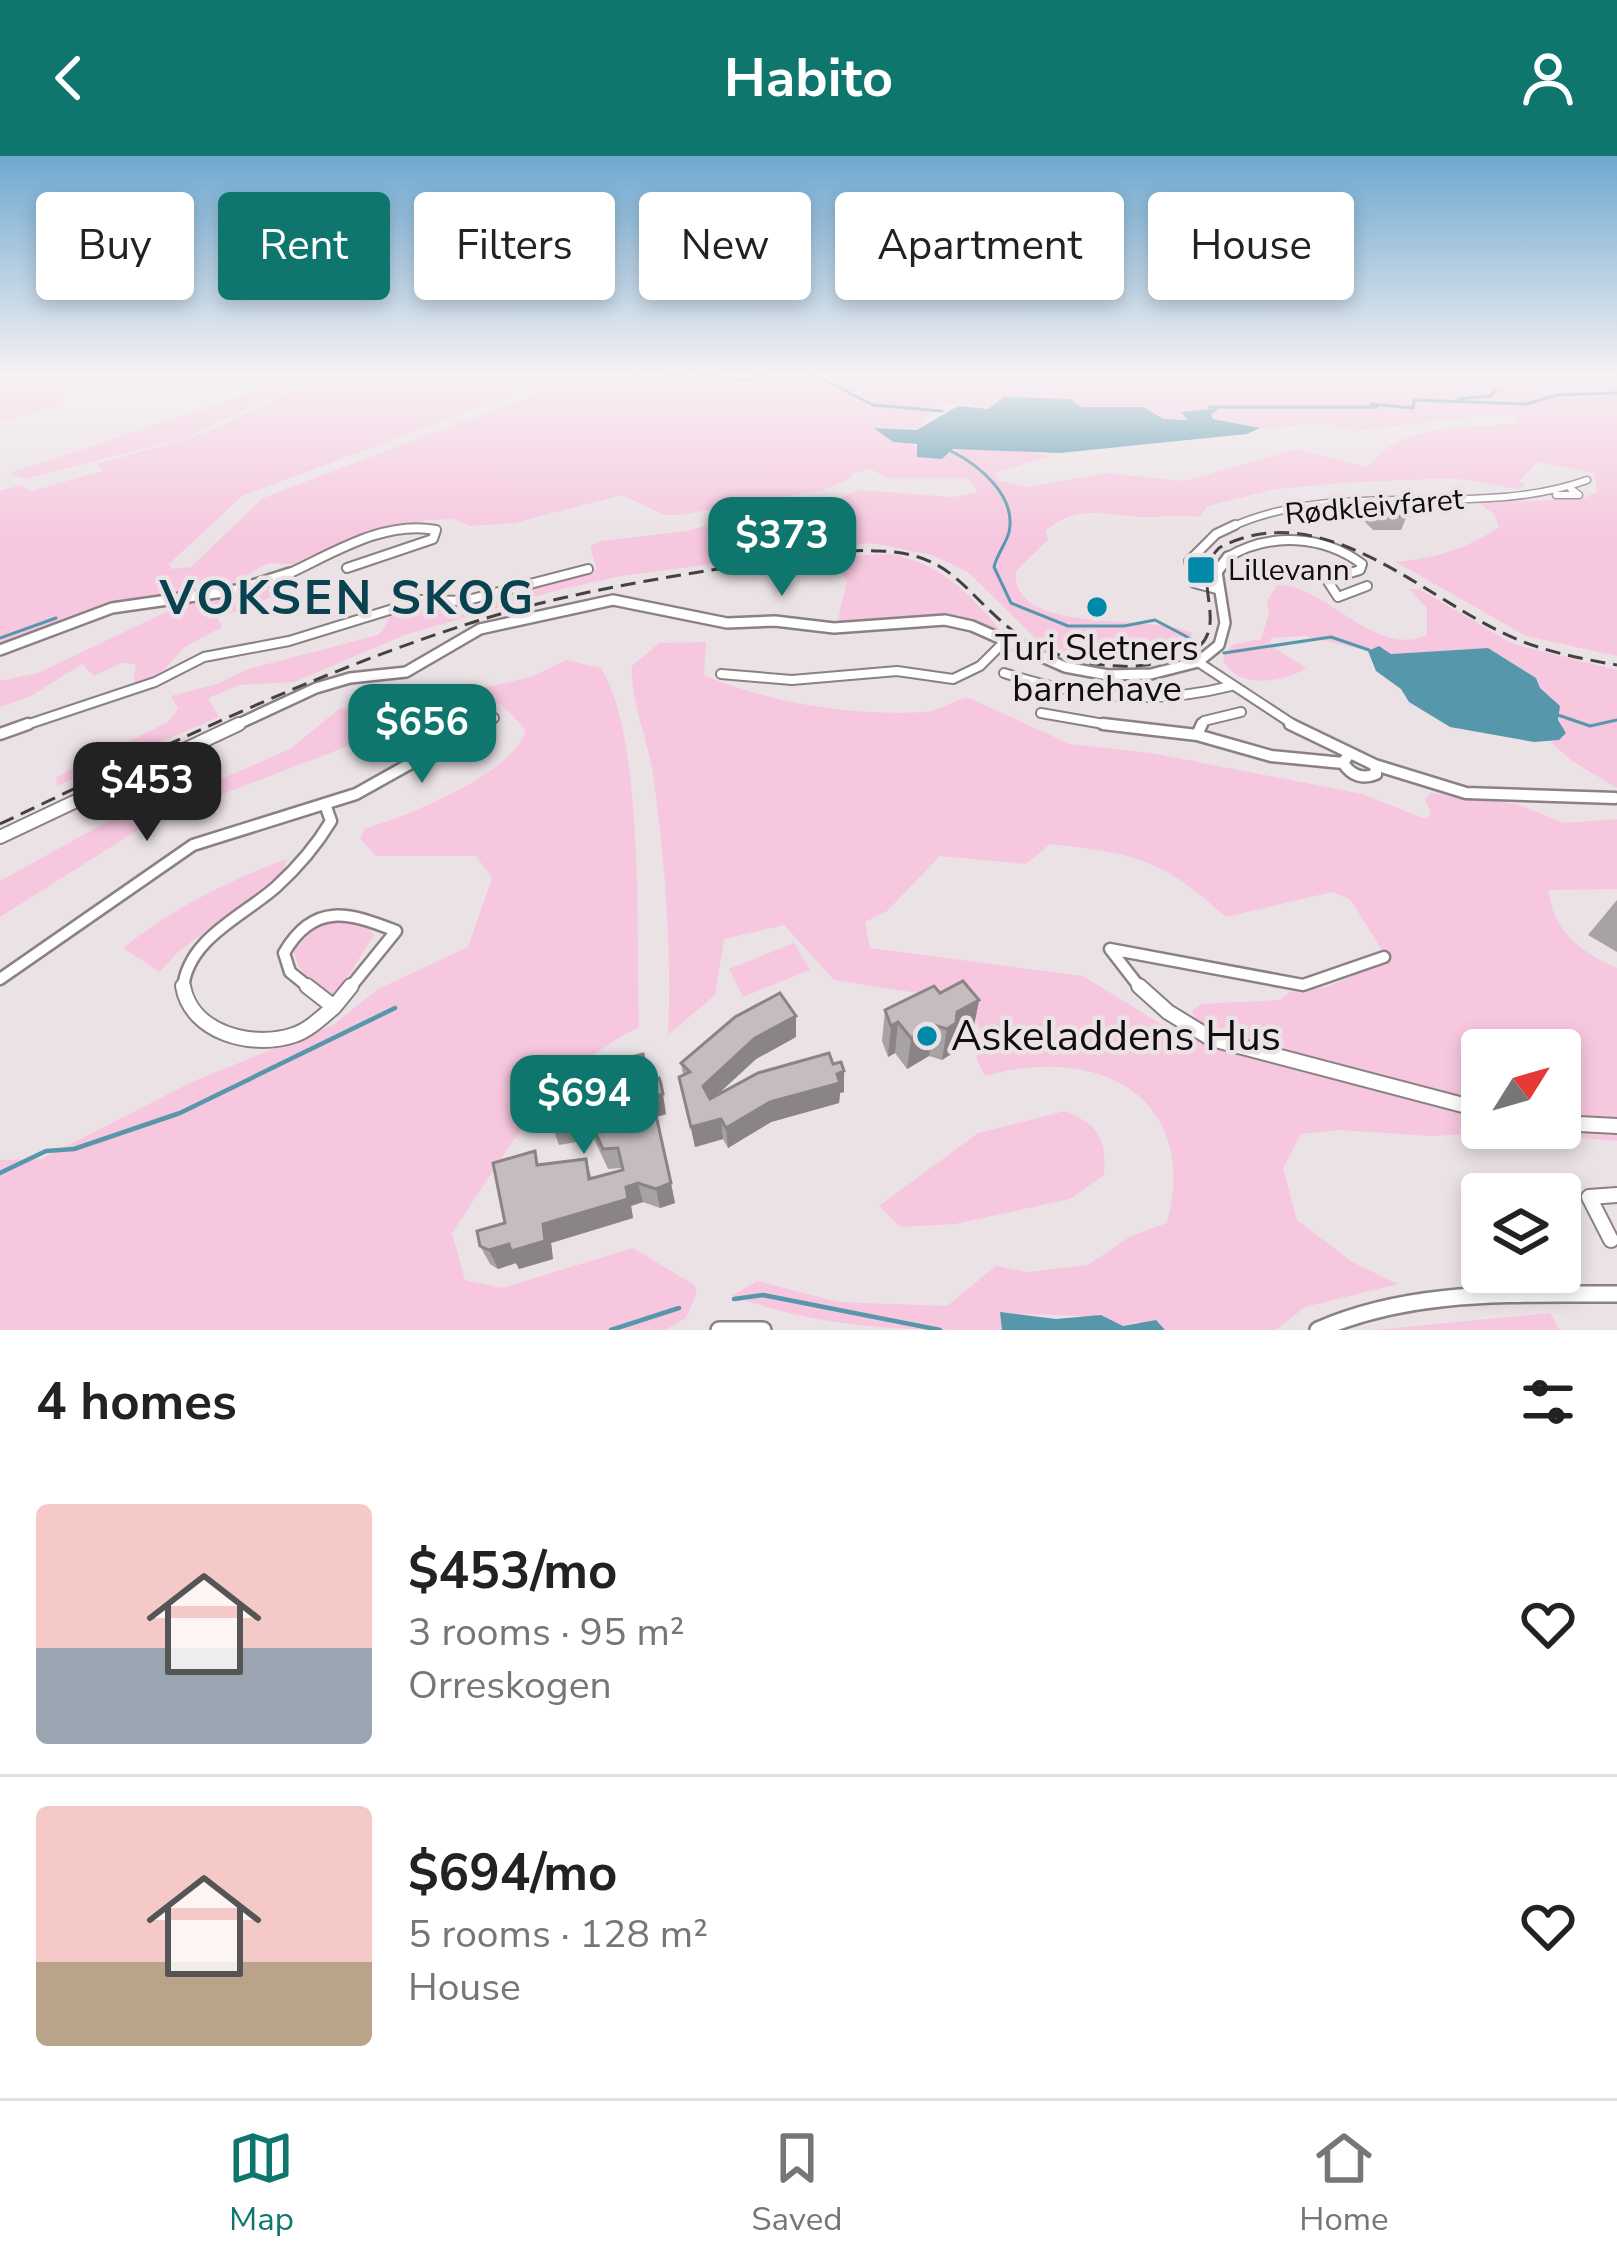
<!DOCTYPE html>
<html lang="en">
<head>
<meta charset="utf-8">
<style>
  body { margin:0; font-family:"Nunito Sans",sans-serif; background:#f2f2f2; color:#222; height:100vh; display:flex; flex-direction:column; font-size:45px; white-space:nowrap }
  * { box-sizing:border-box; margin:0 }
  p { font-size:39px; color:#767676 }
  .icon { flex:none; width:66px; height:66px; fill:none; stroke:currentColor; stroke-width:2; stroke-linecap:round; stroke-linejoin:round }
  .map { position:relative; height:1174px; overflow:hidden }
  .drawer { display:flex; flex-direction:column; background:#fff; flex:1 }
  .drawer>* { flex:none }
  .banner { position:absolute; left:36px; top:36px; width:1545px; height:108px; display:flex; gap:24px }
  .needle { width:78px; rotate:53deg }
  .controls { position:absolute; left:1461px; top:873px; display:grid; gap:24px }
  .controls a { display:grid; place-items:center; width:120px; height:120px; border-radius:12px; background:#fff; box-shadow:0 6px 18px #0003; font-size:60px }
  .price { position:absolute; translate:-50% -102px; padding:0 27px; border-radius:24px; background:#0f766e; color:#fff; font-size:39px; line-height:78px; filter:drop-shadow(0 3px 6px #0008) }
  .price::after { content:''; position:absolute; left:50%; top:72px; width:36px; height:27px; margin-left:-18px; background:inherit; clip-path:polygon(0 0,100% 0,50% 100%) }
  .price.active { background:#222; color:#fff }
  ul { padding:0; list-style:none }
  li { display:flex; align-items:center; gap:36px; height:300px; padding:0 36px }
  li+li { border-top:3px solid #e0e0e0 }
  li span { display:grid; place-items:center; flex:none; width:336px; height:240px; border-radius:12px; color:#555 }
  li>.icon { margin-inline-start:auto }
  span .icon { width:144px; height:144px; fill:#fffc; stroke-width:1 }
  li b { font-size:51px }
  h2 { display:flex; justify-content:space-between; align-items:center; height:144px; padding:0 36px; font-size:51px }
  .pill { padding:0 42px; border-radius:12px; background:#fff; box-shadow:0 6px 18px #0003; font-size:42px; line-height:108px }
  .pill.active { background:#0f766e; color:#fff }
  header { display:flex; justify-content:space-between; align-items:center; height:156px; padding:0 36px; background:#0f766e; color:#fff; font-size:54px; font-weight:700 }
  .menu { display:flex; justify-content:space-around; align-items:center; height:168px; border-top:3px solid #e0e0e0; background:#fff; font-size:33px; color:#767676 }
  .menu a { display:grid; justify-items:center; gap:6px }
  .menu .active { color:#0f766e }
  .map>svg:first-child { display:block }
</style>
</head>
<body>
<header><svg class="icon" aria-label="back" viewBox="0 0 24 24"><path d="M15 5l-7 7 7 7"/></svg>Habito<svg class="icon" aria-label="person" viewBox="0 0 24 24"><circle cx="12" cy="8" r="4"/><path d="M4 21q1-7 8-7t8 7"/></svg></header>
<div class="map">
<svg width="1617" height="1174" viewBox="0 0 1617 1174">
  <rect width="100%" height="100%" fill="#ebe2e6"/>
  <path fill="#f7c7df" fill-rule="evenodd" d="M0,218H109L67,235L63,249L0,266Z
    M292,218H307L282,236L185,282L24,323L10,317L271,230Z
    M352,218H568L242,340L169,408L172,413L191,411L263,342L587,218H1617V500L1526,480L1396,406C1435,402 1467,393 1499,371L1494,358L1478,346L1581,343L1597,336L1595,317L1538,306L1519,325L1525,329L1518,333L1453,322L1341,327L1276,333L1207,350L1200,361C1179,357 1161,362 1141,361C1105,359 1077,348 1046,374L1048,384L1016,415C1010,483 1159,455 1194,478L1158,500L1092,507L1036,483L968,416L932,399L872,387L621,420L558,434L405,479L294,526L239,529L208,542L219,561L57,630L56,621L168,566L178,553L171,540L217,528L248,513L378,479C399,457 381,446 426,440L438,447L597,414L590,390L602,385L686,375L733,363L749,365L831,346L858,334L953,341L978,336L968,322H886L871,313L853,317L848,324L823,334L679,359H665L622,339L514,367L470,370L454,363L426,364L344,387L298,409L268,407L235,426L95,452L0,488V335L20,329L32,335L102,315L97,308L203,278L279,241ZM1004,241L1069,243L1081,251H1144L1163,263L1188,264L1185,257L1202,256L1237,270L1267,273L1320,266L1354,275L1505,257L1519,266C1462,276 1409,262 1367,311L1297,293L1184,325L1105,317L1027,331L997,324L994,317L1050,300C1021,292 966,281 942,303L875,272H926L921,267L930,257L926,252L961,246L988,253Z
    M890,398C944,408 970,439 1005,479C940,452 905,462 837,467L847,426L832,401Z
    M1277,429C1327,428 1374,503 1427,479V452L1409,433H1419L1513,488L1617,514V632L1572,605L1551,586L1564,581L1558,564L1560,551L1540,533L1536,522L1488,492L1391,498L1383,492L1368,495L1305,480L1271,482L1270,489L1306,512C1283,528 1232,533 1223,502L1232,489L1261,483L1269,457L1267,445Z
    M271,430L282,437L218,462L222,471L185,491L155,523L133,530L136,508L121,507L94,520L82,508L31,540L0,551V525L38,517L185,447Z
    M706,486L704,519C772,548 851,560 926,556C941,555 953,543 969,542L1070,588L1151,597L1362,638L1425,663L1431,658L1425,643L1431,637L1517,648L1564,667L1617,663V733L1549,734C1551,774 1582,797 1617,812V985L1513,976L1430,980L1340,974L1301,978L1283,1012L1297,1064L1352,1106L1398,1128L1305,1151L1276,1174H1165L1137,1166L1123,1170C1092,1155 1038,1161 1001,1157L1002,1174C901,1174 828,1174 732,1140L757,1125L838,1146L947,1150L996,1110L1027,1116L1088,1109L1131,1080L1167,1067C1201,939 1096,888 985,920L976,902L985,886L968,845L834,824L784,769L724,783L715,839L668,879C672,792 665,704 653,619C648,583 630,545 632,510L659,487ZM1050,688C1137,698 1160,702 1226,761L1332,736L1350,743L1388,804L1327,831L1290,836L1280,844L1200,848L1192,855L1199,884L1161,868L1083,820L870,792L865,766L887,755L940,700L1026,708ZM1482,894H1560V972H1482Z
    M566,504L601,512C645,582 636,784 639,871C549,914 506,997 452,1077L465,1124L502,1132L633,1092L694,1129L697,1137L686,1162L665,1174H0V1004L41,1003L194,925L333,869L378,833L468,791L492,722L476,700H376L360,682L365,673C406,660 514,618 526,574L500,547L448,552L152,665L0,761V725L157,638L226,621L290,593L340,552L375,557L531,521Z
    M286,703L283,716L177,797L160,816L123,792C175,751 225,726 286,703Z
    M344,762L366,769L374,779L335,841C312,831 300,818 293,794L318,770Z
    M794,787L810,814L743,841L729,813Z
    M1065,955C1099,969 1107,983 1104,1019L1070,1043L955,1068L901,1071L879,1050L978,977Z
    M1550,1157L1560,1174H1375Z"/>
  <path fill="#5797ac" d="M1004,241L1070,243L1081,251H1144L1163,263L1188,264L1181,256L1220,252L1211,258L1213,263L1260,272L1247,278L1060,297L953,293L942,303L917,301V288L893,286L874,272L917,274L958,250L988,253Z
    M1379,490L1391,498L1488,492L1536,522L1540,532L1560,550L1558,564L1566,577L1559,584L1534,586L1450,571L1409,546L1401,533L1376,515L1368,495Z
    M1000,1156L1056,1163L1101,1159L1123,1170L1156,1164L1165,1174H1002Z"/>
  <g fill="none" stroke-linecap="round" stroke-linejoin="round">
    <path stroke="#5797ac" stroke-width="3" d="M631,218L653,223L687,218
      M702,218L749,225L762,218
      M813,218L873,249L942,255
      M1458,243L1490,240L1496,235
      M1209,251H1377L1371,248L1413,252L1414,244L1526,248L1557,239L1617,237
      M951,295C979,309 1017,340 1009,376C1006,388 997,398 994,411L1011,447L1068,470H1124L1155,464L1195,485
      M0,482L56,462
      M1224,497L1331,481L1369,494
      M1558,559L1590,570L1617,564"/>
    <path stroke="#5797ac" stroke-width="4.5" d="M0,1017L46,995L74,993L180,957L395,852
      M734,1143L763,1139L940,1174
      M611,1174L679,1152"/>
    <defs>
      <path id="minor-far3" d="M1556,339H1579L1571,333
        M404,372H426
        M1229,372C1341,320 1474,365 1587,324"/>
      <path id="minor-far2" d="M1228,401C1270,376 1323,379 1362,408L1360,414L1327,424L1338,441L1367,430
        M290,417C335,396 385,364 436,374L433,383L347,412
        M1220,434L1194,427L1189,405L1216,378L1235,369
        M1198,506L1297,571
        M1004,517C1081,542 1152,550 1231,530
        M721,518L792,524L897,515L953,523L980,510L1004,486
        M1041,557L1121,571
        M20,571L155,526L204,501L289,485L422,444L464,445L588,413
        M475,571L494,562
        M1201,571L1204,565L1241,556"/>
      <path id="minor-far1" d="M1103,568L1197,579L1271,600L1343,607
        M1290,568L1375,609L1376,618C1362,624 1351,619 1343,607L1349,598
        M0,578L28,568
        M1197,579L1202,568
        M1375,609L1466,637L1615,642
        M0,823L193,689L356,638L481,568
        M183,833C187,783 242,761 276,731C298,711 316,690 331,665L326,651
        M311,833L290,816L284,797C314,745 350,757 396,775L349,833
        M1141,833L1110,793L1303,829L1384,801"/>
      <path id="minor" d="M183,830C191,877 252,893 294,879C309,874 322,861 334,851
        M307,830L334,851L351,830
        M1139,830L1168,856L1212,883L1482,954
        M1560,967L1617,970
        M1611,1084L1589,1041L1617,1039"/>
      <path id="tertiary-far2" d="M0,494L112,452L237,434L290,417
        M232,571L316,532L350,522L406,516L480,473L613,444L727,467L775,465L834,472L945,464L972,470L1065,511L1108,519L1151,518L1198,506L1219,489L1225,467L1217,416L1228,401"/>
      <path id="tertiary-far1" d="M0,681L239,568"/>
      <path id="tertiary" d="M719,1174H763
        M1318,1174C1414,1132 1515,1139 1617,1138"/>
    </defs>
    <use href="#minor-far3" stroke="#8a8185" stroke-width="9"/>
    <use href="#minor-far2" stroke="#8a8185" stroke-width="12"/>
    <use href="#minor-far1" stroke="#8a8185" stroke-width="15"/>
    <use href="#minor" stroke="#8a8185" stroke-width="18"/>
    <use href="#tertiary-far2" stroke="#8a8185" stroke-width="14"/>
    <use href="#tertiary-far1" stroke="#8a8185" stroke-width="16"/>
    <use href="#tertiary" stroke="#8a8185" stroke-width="20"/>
    <use href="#minor-far3" stroke="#fff" stroke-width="6"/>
    <use href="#minor-far2" stroke="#fff" stroke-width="8"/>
    <use href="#minor-far1" stroke="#fff" stroke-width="10"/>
    <use href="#minor" stroke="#fff" stroke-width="14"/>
    <use href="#tertiary-far2" stroke="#fff" stroke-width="9"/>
    <use href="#tertiary-far1" stroke="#fff" stroke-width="12"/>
    <use href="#tertiary" stroke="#fff" stroke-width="15"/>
    <path stroke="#454143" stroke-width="3" stroke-dasharray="15 8" stroke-linecap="butt" d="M0,668C156,594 312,517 477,465C556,440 637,426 718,413C771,405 826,392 880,395C950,398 960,431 1008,471C1049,506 1121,519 1172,504C1246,483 1183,427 1219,392C1318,339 1418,436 1501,476C1537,494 1577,502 1617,509"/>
  </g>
  <path fill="#a9a2a5" d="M1366,348L1407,360L1401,374H1373L1361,362Z
    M1617,744V796L1588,779Z
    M940,837L979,844L973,875L953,887L951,898L942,904L929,900L907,913L895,897L888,901L882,885L885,854Z
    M796,881L756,903L716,940L833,908L844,915V936L840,937L839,947L771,966L728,992L723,983L695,991L679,921L683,919L681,907Z
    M649,925L666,958L656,961L675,1047L660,1052L643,1046L631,1050L633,1062L551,1087L553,1103L519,1113L516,1107L498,1113L490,1108L480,1090L505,1067L541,1009L586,1003L592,1023L623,1014L622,1012L608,1013L594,983L559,989L552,969Z"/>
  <path fill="#8a8486" d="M979,844L973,875L953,887L951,898L942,904L947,873L957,856Z
    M796,860V881L756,903L705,950L703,930L755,882Z
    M898,866L895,897L888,901L891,870Z
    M934,869L929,900L907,913L911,882Z
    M844,915V936L840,937L839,947L771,966L728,992L726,972L770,946Z
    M663,938L666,958L656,961L652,941Z
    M721,963L723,983L695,991L691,971Z
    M638,1027L643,1046L631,1050L633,1062L551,1087L553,1103L519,1113L516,1107L498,1113L489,1094Z
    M671,1027L675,1047L660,1052L656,1033Z"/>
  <path fill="#c5bcc0" stroke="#8a8486" stroke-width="3" d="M1393,347L1407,360H1379L1366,348Z
    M963,825L979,844L957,856L956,867L947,873L934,869L911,882L898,866L891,870L885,854L934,830L940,837Z
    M780,837L796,860L755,882L703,930L710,943L758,917L829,897L833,908L841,906L844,915L837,918L840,927L770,946L726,972L721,963L691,971L679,921L690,916L681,907L735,861Z
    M643,898L649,925L659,922L661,928L663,938L652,941L671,1027L656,1033L638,1027L626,1031L628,1043L543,1068L545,1085L511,1095L509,1088L489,1094L480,1090L477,1075L505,1067L493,1007L535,995L537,1009L586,1003L589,1023L623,1014L618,992L603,993L589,963L552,969L550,947L573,940L572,929L616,910V905Z"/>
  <linearGradient id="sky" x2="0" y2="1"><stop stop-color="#6ea8d0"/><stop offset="0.57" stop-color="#f6f2f4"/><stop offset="1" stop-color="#f6f2f4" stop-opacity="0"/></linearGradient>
  <rect width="1617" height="383" fill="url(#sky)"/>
  <g fill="#0089a9" stroke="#ebe2e6" stroke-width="4.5">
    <rect x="1186" y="399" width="30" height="30" rx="6"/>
    <circle cx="1097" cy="451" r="12"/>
    <circle cx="927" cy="880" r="12"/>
  </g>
  <g text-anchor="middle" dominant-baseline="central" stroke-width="9" stroke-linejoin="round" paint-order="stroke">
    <g font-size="30" fill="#100d0f" stroke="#ebe2e6">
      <text transform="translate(1374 351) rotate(-5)">Rødkleivfaret</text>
    </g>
    <g font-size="30" fill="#100d0f" stroke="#ebe2e6" text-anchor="start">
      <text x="1228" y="414">Lillevann</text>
    </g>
    <g font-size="36" fill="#100d0f" stroke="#ebe2e6">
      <text x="1097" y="492">Turi Sletners<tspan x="1097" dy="41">barnehave</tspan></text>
    </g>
    <g font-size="42" fill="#100d0f" stroke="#ebe2e6" text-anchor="start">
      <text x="951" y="880">Askeladdens Hus</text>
    </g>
    <g font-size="48" font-weight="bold" letter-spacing="3" fill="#084150" stroke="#ebe2e6">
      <text x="348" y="442">VOKSEN SKOG</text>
    </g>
  </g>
</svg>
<div class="controls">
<a><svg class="needle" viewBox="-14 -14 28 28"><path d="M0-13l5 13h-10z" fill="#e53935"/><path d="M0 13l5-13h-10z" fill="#767676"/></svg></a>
<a><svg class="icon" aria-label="layers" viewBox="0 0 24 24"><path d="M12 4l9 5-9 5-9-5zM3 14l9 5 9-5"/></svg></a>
</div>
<b class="price" style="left:782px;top:443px">$373</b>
<b class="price" style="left:422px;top:630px">$656</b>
<b class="price active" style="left:147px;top:688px">$453</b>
<b class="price" style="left:584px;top:1001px">$694</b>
<div class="banner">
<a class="pill">Buy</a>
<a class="pill active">Rent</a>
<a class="pill">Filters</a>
<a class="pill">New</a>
<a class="pill">Apartment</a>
<a class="pill">House</a>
</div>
</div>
<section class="drawer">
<h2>4 homes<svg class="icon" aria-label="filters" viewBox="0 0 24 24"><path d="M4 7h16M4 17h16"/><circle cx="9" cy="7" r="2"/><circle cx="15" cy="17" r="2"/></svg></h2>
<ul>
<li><span style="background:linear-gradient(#f6c9c9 60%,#9aa5b1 0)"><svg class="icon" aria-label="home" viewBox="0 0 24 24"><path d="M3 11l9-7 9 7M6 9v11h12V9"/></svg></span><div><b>$453/mo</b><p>3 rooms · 95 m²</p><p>Orreskogen</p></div><svg class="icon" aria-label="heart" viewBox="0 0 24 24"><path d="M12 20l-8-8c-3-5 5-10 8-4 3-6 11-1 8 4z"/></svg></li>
<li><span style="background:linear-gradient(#f6c9c9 65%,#b9a48a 0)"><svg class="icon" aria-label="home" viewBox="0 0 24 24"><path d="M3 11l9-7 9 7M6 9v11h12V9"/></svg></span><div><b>$694/mo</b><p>5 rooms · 128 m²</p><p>House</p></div><svg class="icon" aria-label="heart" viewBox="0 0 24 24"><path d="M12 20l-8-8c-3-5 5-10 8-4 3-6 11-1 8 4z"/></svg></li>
</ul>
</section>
<nav class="menu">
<a class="active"><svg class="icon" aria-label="map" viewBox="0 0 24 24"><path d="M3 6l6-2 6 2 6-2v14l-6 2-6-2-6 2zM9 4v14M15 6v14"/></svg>Map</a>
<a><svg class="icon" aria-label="saved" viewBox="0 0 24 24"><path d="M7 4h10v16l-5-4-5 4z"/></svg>Saved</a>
<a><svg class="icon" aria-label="home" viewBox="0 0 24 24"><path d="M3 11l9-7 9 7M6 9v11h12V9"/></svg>Home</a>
</nav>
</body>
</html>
